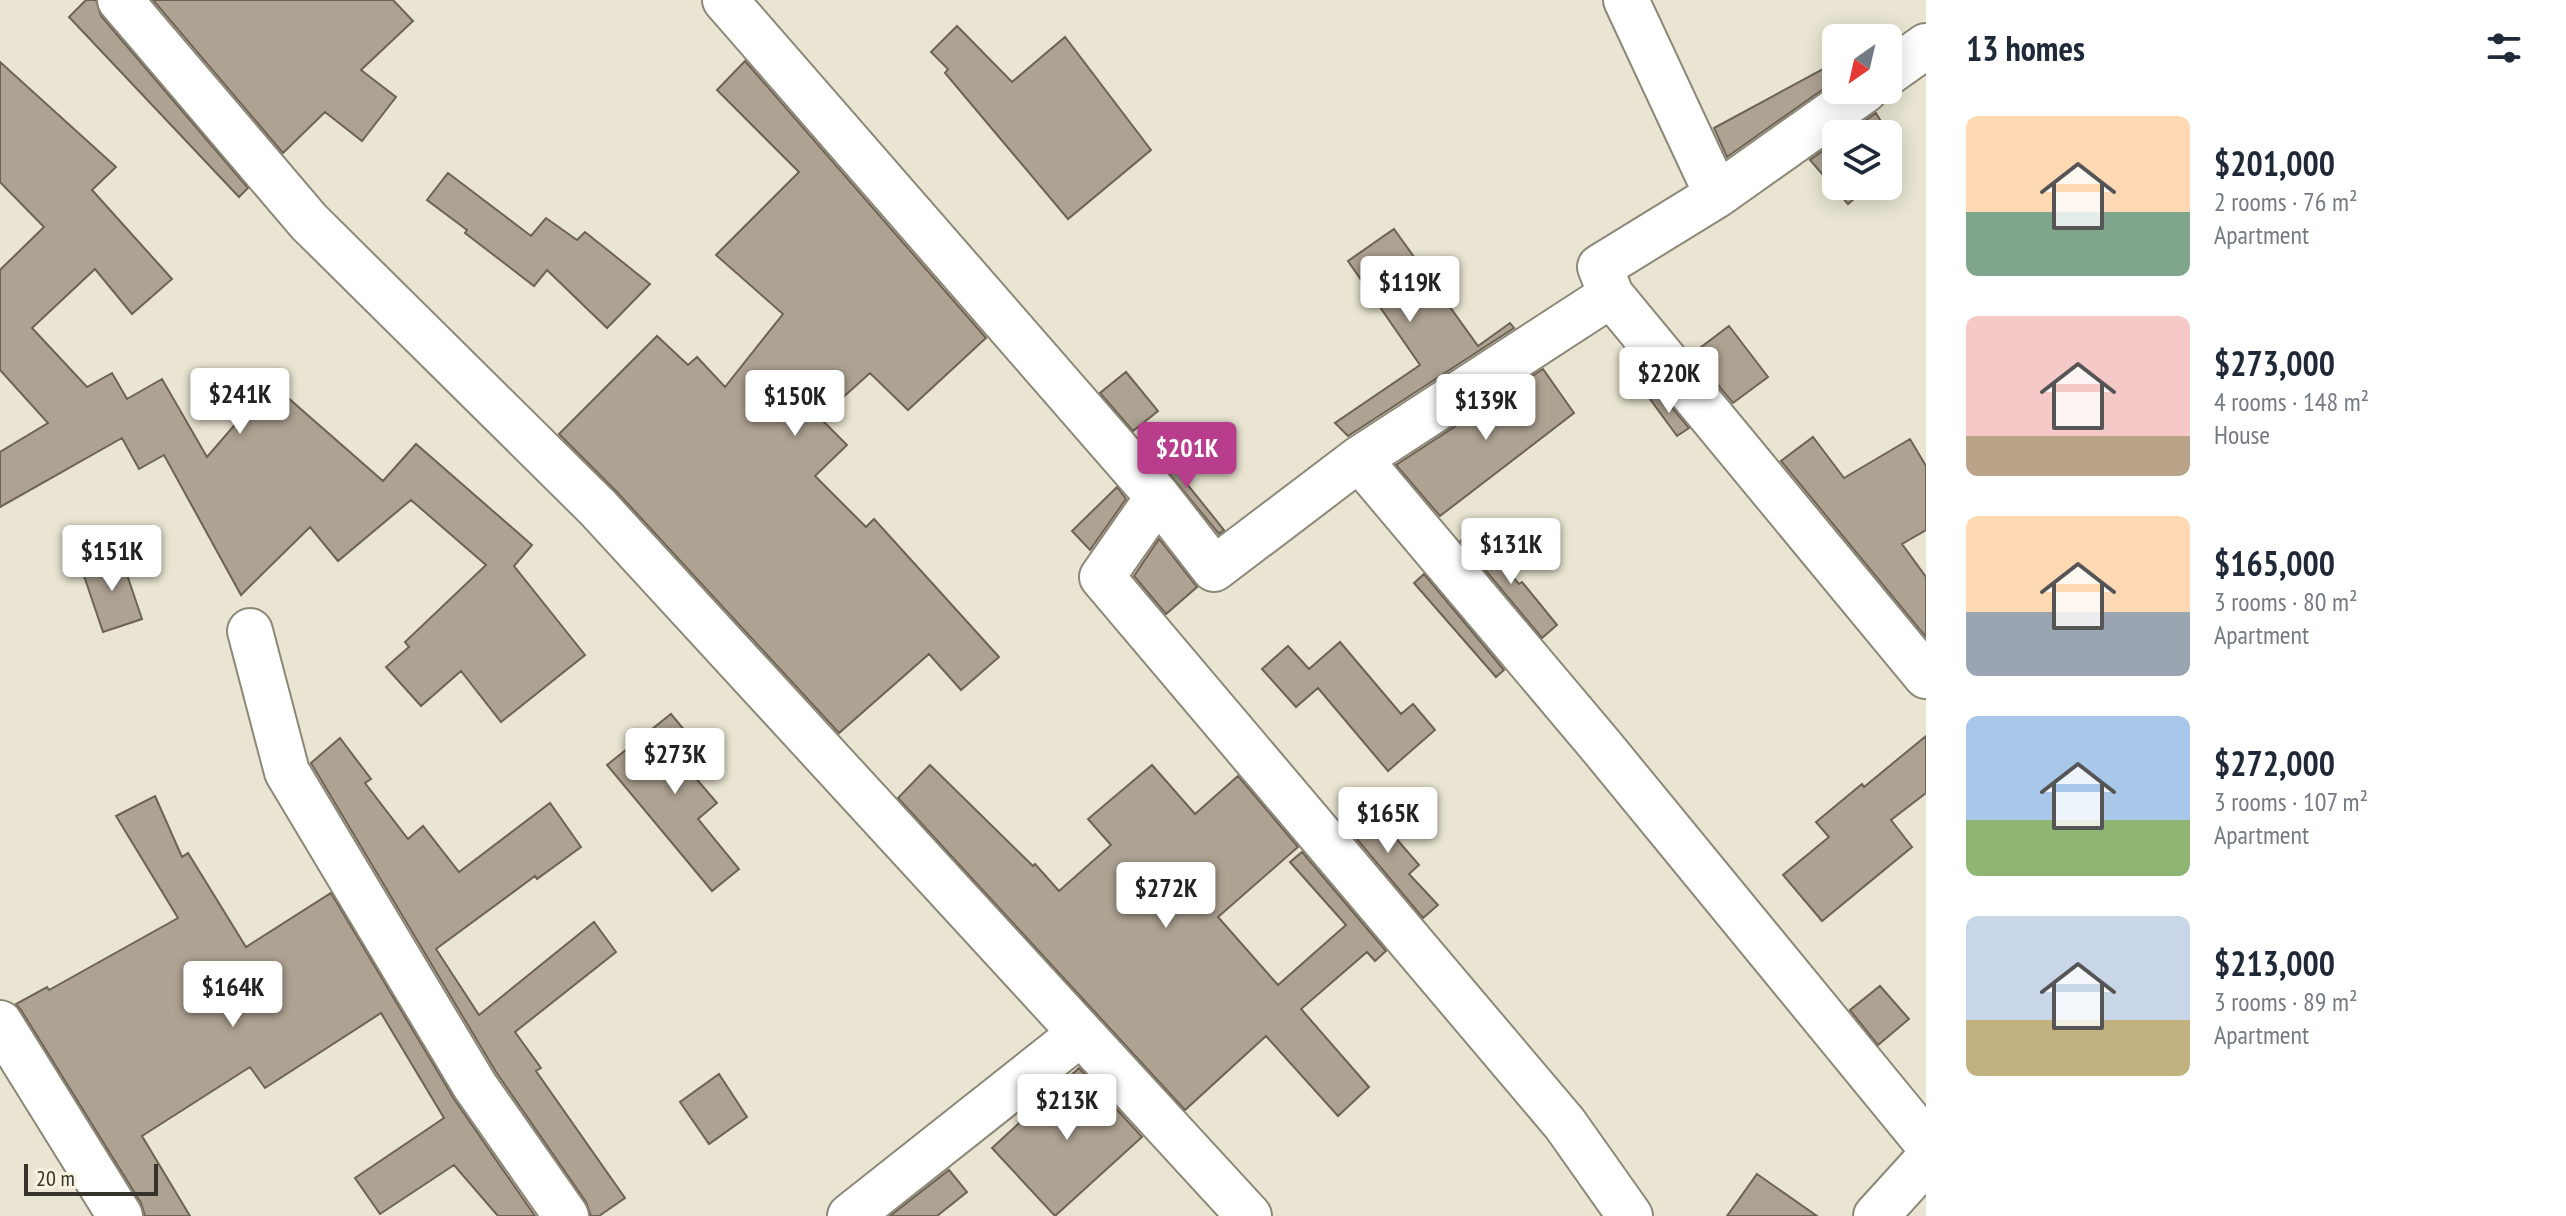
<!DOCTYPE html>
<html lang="en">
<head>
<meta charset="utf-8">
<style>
  body { margin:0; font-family:"PT Sans Narrow",sans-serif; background:#f6f6f7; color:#1f2937; height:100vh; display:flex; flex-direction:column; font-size:30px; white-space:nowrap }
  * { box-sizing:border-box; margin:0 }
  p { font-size:26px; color:#747a83 }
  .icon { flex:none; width:44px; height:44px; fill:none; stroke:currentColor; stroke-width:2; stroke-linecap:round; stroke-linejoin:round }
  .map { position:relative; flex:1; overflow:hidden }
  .drawer { display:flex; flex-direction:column; background:#fff; width:640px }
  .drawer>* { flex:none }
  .needle { width:52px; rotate:214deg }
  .tools { position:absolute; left:1822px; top:24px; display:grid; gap:16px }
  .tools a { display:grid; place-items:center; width:80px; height:80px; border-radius:12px; background:#fff; box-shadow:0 4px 20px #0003; font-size:40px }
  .scale { position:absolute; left:24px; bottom:20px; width:134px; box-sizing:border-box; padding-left:8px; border:4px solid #35332c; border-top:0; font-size:22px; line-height:28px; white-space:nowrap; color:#35332c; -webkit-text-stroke:6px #f6f2df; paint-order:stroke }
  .price { position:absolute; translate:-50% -68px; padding:0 18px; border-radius:8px; background:#fff; color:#222; font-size:26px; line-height:52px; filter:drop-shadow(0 2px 4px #0008) }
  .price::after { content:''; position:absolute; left:50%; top:48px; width:24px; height:18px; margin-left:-12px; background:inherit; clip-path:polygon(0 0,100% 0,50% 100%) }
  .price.selected { background:#b83d8d; color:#fff }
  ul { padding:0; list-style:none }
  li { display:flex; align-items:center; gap:24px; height:200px; padding:0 40px }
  li span { display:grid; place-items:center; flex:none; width:224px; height:160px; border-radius:12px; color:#555 }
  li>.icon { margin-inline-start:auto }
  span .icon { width:96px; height:96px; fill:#fffc; stroke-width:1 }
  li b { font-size:34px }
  h2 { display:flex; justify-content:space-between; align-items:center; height:96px; padding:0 40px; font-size:34px }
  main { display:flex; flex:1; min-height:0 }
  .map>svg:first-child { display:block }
</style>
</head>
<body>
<main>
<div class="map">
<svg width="1926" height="1216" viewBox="0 0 1926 1216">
  <rect width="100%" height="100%" fill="#e9e5d2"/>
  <path fill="#aea393" stroke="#6d6254" stroke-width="2" d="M86,0H96L101,16L248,188L239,197L69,17Z
    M153,0H393L413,21L361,70L396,97L362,141L325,112L283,153Z
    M957,26L1012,82L1065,37L1151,150L1068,219L945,73L948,69L931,52Z
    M745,61L986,338L908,410L870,373L820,418L847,445L815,476L866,527L874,519L999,657L961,690L929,654L839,733L616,491L559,434L657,336L688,365L697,357L725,387L783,314L716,255L799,172L717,90Z
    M0,62L116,167L92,190L172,279L132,314L95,269L32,328L87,387L112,373L127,399L162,379L207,457L271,383L383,481L416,444L532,545L514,566L585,655L501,722L461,671L421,706L386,667L409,647L405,642L486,565L411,500L338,561L310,527L241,595L164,455L139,469L122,438L0,507V452L48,423L0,370V270L44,227L0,182Z
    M1836,62V80L1727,157L1714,128Z
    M1876,113L1882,123L1869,134H1846Z
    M1836,141V186H1869L1848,204L1810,160Z
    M448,173L531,236L546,218L577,240L585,232L650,284L607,328L547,270L534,286L465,233L467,230L427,200Z
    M1394,229L1478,346L1510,323L1514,328L1348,436L1335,423L1420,365L1348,261Z
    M1729,326L1768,377L1733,403L1692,354Z
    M1543,369L1574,413L1440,516L1396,465Z
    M1126,372L1158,411L1133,431L1100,393Z
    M1660,393L1689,428L1677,436L1650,399Z
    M1813,437L1844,478L1910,439L1926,466V530L1902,544L1926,577V637L1781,461Z
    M1158,448L1224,530L1219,534L1152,453Z
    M1117,487L1126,499L1090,550L1072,531Z
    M1473,531L1519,584L1522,582L1557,625L1542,638L1461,541Z
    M1159,539L1197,587L1166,614L1134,576Z
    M120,554L142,619L103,632L81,567Z
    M1424,574L1504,670L1496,677L1414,583Z
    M1340,642L1401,714L1413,704L1435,730L1388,771L1318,688L1296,707L1262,669L1288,646L1309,669Z
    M671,714L704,754L687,768L717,803L698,819L739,869L712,891L607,765Z
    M1926,736V793L1891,820L1912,847L1822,921L1783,875L1829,837L1816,822L1862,784L1864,787Z
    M340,738L371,779L365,783L408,839L423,826L459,872L550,803L581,847L537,879L535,876L436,949L479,1015L594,922L616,952L515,1032L541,1068L536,1071L625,1198L599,1216H591L586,1202L496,1072L311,763Z
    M930,765L1033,866L1035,864L1059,891L1111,845L1088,819L1152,765L1195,814L1238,776L1298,847L1218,917L1278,985L1346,925L1290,862L1302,852L1386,951L1375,961L1367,952L1301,1009L1369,1087L1338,1116L1266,1036L1185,1110L898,798Z
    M155,796L182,857L188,853L246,947L331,893L454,1099L535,1216H498L454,1165L380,1214L355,1178L444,1118L381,1013L265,1088L250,1067L142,1136L190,1216H145L141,1203L21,1010L16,1004L47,987L49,990L178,918L116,816Z
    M1362,799L1419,865L1409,874L1438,905L1423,918L1340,819Z
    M1880,986L1909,1019L1878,1045L1850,1010Z
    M1079,1068L1142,1137L1055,1216L992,1148Z
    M719,1074L747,1117L709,1144L680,1102Z
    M949,1170L967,1192L937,1216H890Z
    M1757,1174L1817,1216H1727Z"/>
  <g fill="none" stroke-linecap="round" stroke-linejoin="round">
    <defs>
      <path id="minor" d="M120,0L309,222L598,508L1249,1216
        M725,0L1158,497L1214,569L1359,459L1611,295L1600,267L1717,195L1865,90
        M1626,0L1717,195
        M1888,73L1926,46
        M1611,295L1926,676
        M1359,459L1601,746L1926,1142
        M1158,497L1102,577L1565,1124L1630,1216
        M250,631L287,772L475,1086L566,1216
        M0,1023L120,1216
        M850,1216L1080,1034
        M1876,1216L1926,1161"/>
    </defs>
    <use href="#minor" stroke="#8c8877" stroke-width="48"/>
    <use href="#minor" stroke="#fff" stroke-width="44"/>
  </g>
</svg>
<div class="tools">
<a><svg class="needle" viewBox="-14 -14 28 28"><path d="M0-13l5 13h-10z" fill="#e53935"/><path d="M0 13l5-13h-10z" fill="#747a83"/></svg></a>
<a><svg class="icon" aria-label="layers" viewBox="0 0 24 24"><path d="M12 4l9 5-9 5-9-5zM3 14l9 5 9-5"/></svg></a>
</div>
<div class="scale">20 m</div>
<b class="price" style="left:1410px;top:324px">$119K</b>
<b class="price" style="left:1669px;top:415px">$220K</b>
<b class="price" style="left:240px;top:436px">$241K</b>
<b class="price" style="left:795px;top:438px">$150K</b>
<b class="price" style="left:1486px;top:442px">$139K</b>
<b class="price selected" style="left:1187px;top:490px">$201K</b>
<b class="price" style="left:1511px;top:586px">$131K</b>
<b class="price" style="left:112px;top:593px">$151K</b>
<b class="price" style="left:675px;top:796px">$273K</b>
<b class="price" style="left:1388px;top:855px">$165K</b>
<b class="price" style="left:1166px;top:930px">$272K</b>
<b class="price" style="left:233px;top:1029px">$164K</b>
<b class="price" style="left:1067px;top:1142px">$213K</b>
</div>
<section class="drawer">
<h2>13 homes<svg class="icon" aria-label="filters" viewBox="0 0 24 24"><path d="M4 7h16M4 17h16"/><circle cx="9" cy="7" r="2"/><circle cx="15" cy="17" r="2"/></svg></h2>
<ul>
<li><span style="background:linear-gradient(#ffd9b3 60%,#7fa58c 0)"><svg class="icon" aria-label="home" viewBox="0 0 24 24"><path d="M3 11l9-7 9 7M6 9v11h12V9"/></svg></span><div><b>$201,000</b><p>2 rooms · 76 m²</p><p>Apartment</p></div></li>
<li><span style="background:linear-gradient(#f6c9c9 75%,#b9a48a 0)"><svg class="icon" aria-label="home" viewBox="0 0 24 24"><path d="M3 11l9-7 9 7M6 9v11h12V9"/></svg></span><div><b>$273,000</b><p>4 rooms · 148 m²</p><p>House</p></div></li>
<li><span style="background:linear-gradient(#ffd9b3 60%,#9aa5b1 0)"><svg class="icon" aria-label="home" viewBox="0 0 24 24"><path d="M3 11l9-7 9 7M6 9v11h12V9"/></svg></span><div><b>$165,000</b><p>3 rooms · 80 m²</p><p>Apartment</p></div></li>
<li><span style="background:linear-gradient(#a9c7e8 65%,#8fb573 0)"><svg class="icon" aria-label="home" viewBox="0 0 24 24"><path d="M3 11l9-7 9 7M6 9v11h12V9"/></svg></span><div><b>$272,000</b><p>3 rooms · 107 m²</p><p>Apartment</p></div></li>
<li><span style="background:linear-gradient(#c9d6e8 65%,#c2b280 0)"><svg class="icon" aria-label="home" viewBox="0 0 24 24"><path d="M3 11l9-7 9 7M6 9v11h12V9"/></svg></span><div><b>$213,000</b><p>3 rooms · 89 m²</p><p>Apartment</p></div></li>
</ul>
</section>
</main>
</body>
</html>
